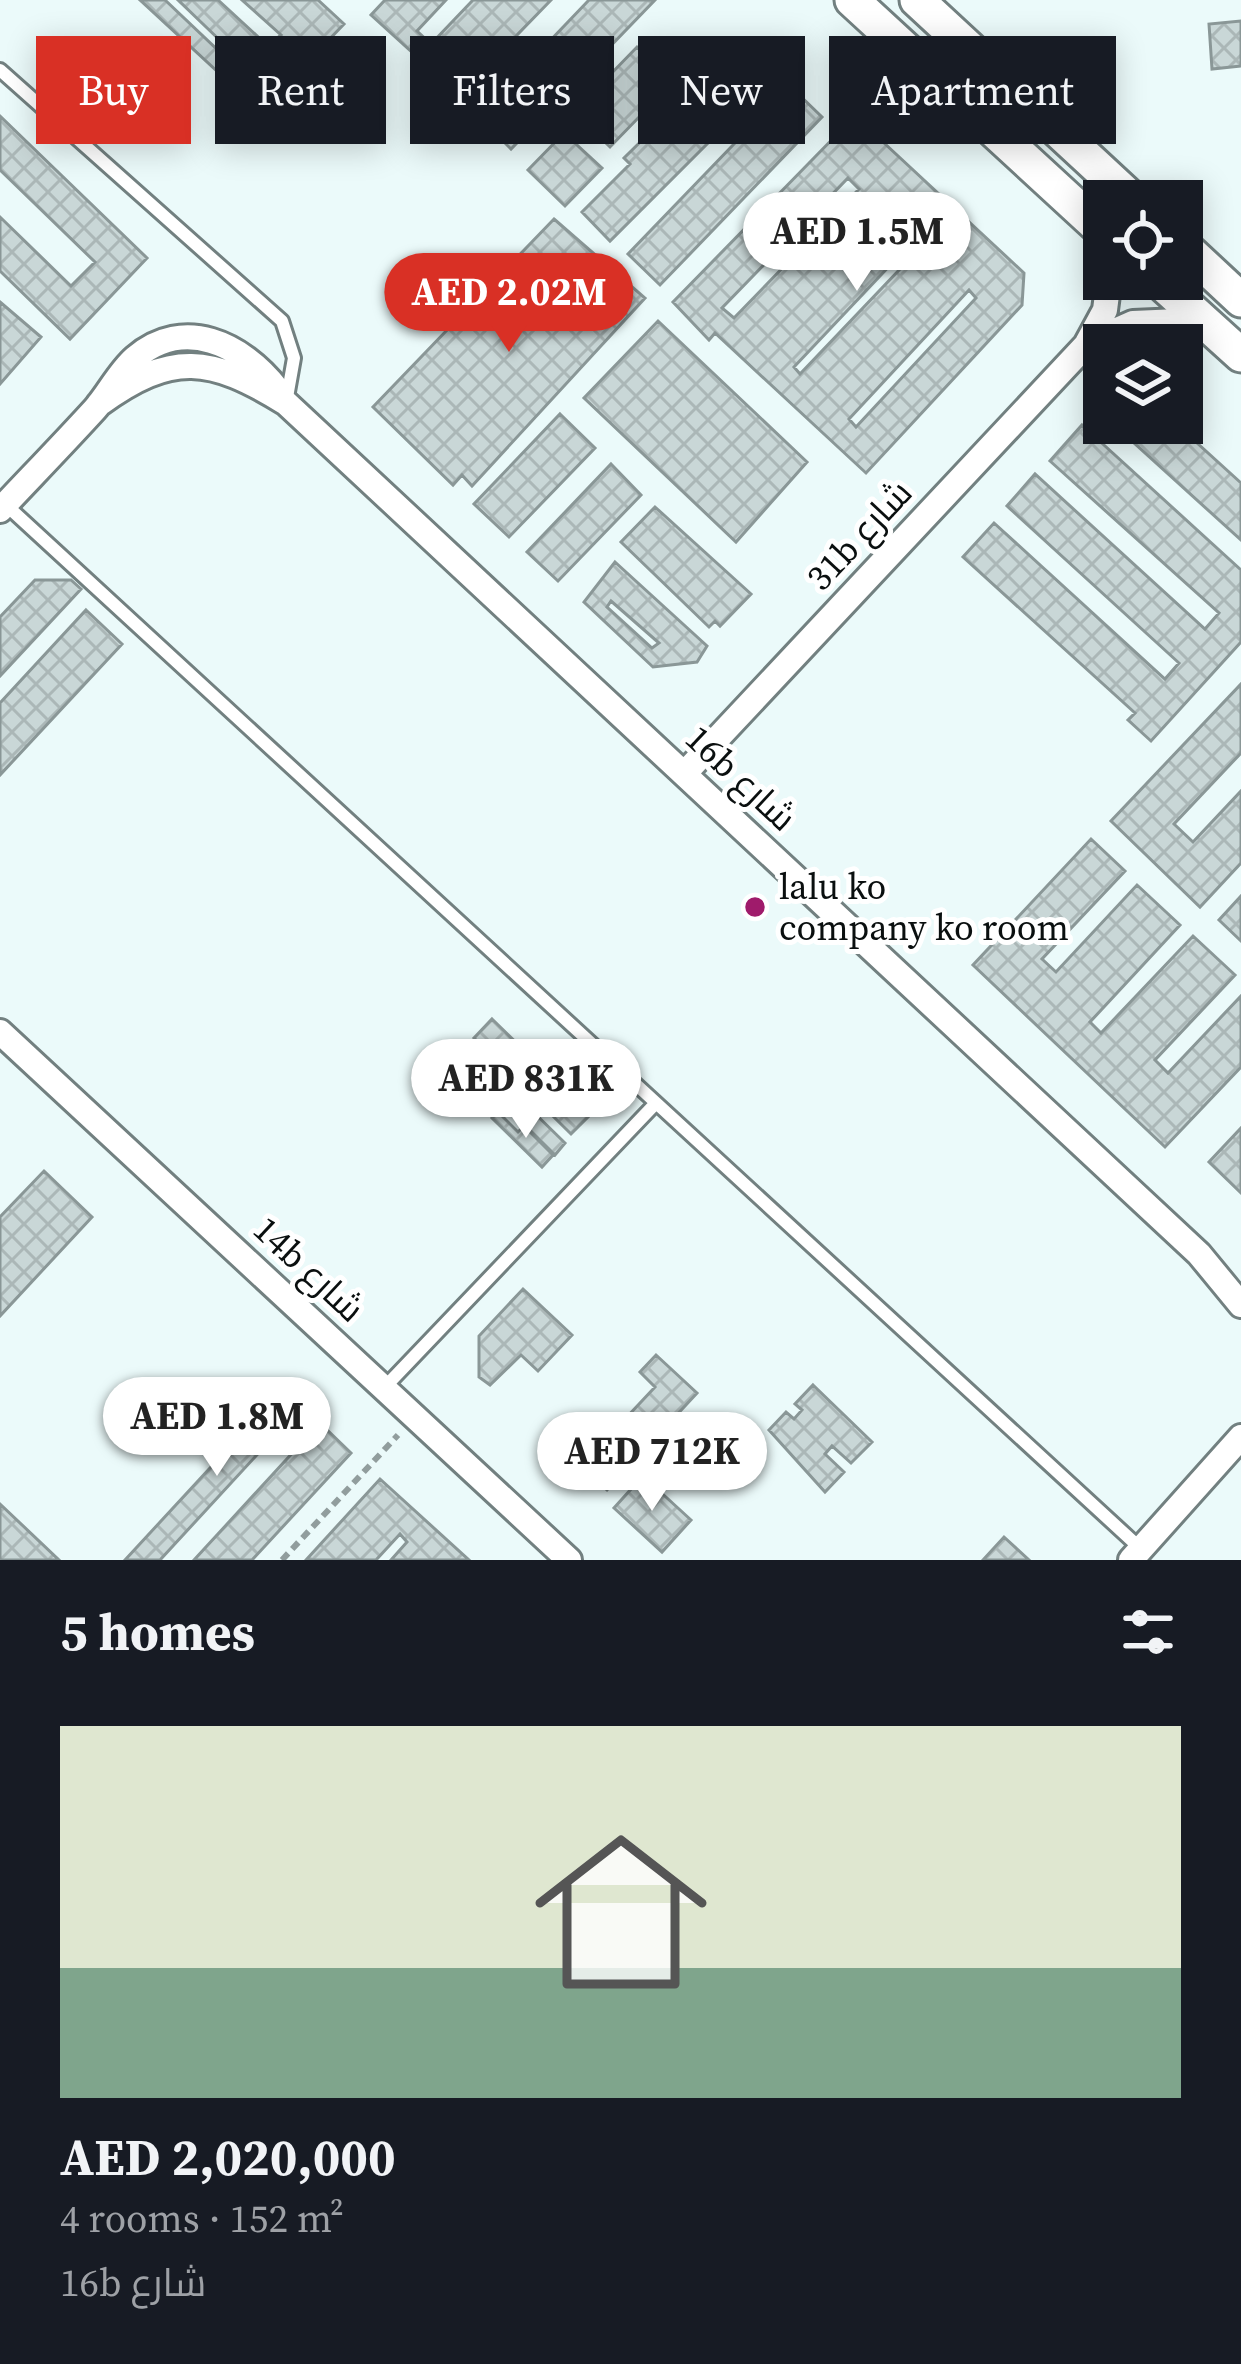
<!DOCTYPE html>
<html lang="en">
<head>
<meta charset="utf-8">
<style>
  body { margin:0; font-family:"Source Serif 4",Cairo,serif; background:#20242c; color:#f1f3f6; height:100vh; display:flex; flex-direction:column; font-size:45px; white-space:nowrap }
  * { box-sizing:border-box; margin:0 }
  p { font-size:39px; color:#9ea1a6 }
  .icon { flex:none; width:66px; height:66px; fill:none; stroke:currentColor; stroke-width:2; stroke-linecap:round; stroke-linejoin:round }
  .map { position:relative; height:1560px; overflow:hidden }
  .panel { display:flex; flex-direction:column; background:#171b24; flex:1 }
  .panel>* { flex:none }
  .guide { position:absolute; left:36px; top:36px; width:1170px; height:108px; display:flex; gap:24px }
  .controls { position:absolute; left:1083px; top:180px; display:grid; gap:24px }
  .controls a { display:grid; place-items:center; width:120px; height:120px; border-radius:0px; background:#171b24; box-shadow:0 6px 30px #0003; font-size:60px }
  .price { position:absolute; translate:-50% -102px; padding:0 27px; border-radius:42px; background:#fff; color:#222; font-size:39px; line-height:78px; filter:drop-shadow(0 3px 6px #0008) }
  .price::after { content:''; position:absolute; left:50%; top:72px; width:36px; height:27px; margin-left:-18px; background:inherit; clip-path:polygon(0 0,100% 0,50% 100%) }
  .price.selected { background:#d93025; color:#fff }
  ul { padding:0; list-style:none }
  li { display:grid; align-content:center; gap:24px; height:636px; padding:0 60px }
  li span { display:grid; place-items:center; height:372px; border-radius:0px; color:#555 }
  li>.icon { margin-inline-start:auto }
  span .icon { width:216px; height:216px; fill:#fffc; stroke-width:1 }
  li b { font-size:51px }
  h2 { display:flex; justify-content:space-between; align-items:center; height:144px; padding:0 60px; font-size:51px }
  .chip { padding:0 42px; border-radius:0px; background:#171b24; box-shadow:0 6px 30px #0003; font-size:42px; line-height:108px }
  .chip.selected { background:#d93025; color:#fff }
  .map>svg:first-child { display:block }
</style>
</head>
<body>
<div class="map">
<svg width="1241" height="1560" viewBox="0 0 1241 1560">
  <defs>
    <pattern id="building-cross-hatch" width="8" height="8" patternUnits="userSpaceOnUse" patternTransform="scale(3)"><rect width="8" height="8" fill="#c9d7d7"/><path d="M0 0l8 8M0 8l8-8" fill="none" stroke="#abb7b7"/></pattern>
  </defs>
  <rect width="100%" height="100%" fill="#ebfafa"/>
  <path fill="url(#building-cross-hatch)" stroke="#8a9797" stroke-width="3" fill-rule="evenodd" d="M140,0H165L222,54L231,51L178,0H218L268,46L281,35L242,0H318L344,24L260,111Z
    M385,0H446L417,31L431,44L473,0H551L459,95L371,15Z
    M589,0H655L511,149L478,116Z
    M1241,21V66L1212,69L1209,24Z
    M637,47L673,82L610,147L574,112Z
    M790,86L822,117L660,285L628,254Z
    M689,94L723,128L610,241L582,212L630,164L624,158Z
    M0,116L147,258L70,339L0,271V217L71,286L95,262L0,170Z
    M855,116L1024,273L1022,305L866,473L715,333L709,340L673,302ZM848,178L859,189L734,318L722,308ZM914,240L921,247L800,374L794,367ZM969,290L976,298L856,427L849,419Z
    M564,133L602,168L565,206L528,170Z
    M554,219L645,298L472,486L462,475L453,485L373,407Z
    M0,302L41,337L0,384Z
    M658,321L807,462L736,542L584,398Z
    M560,414L595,448L509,537L474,504Z
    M1112,423H1175L1241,483V540Z
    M1082,425L1241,570V642L1151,741L1128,720L1135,713L963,557L994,523L1165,679L1179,663L1007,506L1035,474L1205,629L1219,613L1050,461Z
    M611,464L641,495L558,581L527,552Z
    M655,507L751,594L720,626L715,621L709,627L621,542Z
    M615,562L707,646L697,662L653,667L584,602ZM611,601L659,643L652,648L607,607Z
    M35,580H71L81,589L0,676V617Z
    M86,610L122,644L0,775V703Z
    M1241,684V753L1174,824L1193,842L1241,791V863L1200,907L1111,821Z
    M1091,839L1125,871L1042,959L1056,972L1137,885L1180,925L1090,1022L1101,1033L1193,936L1235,975L1155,1060L1168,1073L1241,996V1067L1165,1147L973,965Z
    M1241,896V941L1219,920Z
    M492,1019L590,1115L571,1134L474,1038Z
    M494,1064L516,1088L495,1108L473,1085Z
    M516,1095L565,1143L555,1155L509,1110L505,1115L501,1111Z
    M498,1112L518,1132L524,1126L553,1155L542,1167L492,1118Z
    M1241,1128V1193L1209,1162Z
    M44,1171L92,1217L0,1316V1217Z
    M523,1289L572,1335L538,1371L521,1355L490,1385L479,1377V1336Z
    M656,1355L697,1393L607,1490L581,1466L655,1387L640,1372Z
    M813,1385L872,1442L851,1463L832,1446L825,1454L844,1472L825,1492L769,1430L786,1412L794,1419L802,1410L795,1404Z
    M283,1389L302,1406L160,1560H125Z
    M320,1423L351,1453L252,1560H194Z
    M643,1476L691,1520L662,1552L614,1508Z
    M380,1479L469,1560H391L407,1542L400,1534L376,1560H306Z
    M0,1504L59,1560H0Z
    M1004,1537L1029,1560H983Z"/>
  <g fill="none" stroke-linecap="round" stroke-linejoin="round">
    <defs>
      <path id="lane" d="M0,70L282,321L294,358L286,403
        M5,504L1140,1548
        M384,1388L656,1103"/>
      <path id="street" d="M1088,343L1133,323L1202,320
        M99,404C172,351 210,356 286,403L1199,1254L1241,1305
        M0,510C32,476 64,443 95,409C109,393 119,372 135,358C184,316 242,344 277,389
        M684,774L1086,345L1105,310L1109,279
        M0,1032L569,1560
        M1131,1560L1241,1437"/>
      <path id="secondary" d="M852,0L1104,232
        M917,0L1134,201
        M1182,245L1241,300
        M1157,279L1241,355"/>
    </defs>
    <use href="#lane" stroke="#728080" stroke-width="18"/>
    <use href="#street" stroke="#728080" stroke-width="30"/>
    <use href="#secondary" stroke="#728080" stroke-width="39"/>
    <path stroke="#919d9d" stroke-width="6" stroke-dasharray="9 6" stroke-linecap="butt" d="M282,1560L398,1435"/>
    <use href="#lane" stroke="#fff" stroke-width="12"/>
    <use href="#street" stroke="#fff" stroke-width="24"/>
    <use href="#secondary" stroke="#fff" stroke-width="33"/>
  </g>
  <circle fill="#9f1b6b" stroke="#fff" stroke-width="4.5" cx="755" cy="907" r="12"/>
  <g text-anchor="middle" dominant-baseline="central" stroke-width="10" stroke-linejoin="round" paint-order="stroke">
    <g font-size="36" fill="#0a0f0f" stroke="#fff">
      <text transform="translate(859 535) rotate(-47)">31b شارع</text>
      <text transform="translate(741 778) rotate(43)">16b شارع</text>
      <text transform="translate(309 1269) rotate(43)">14b شارع</text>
    </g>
    <g font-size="36" fill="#0a0f0f" stroke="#fff" text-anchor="start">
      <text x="779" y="886">lalu ko<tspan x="779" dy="41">company ko room</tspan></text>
    </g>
  </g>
</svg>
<div class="controls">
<a><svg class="icon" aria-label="locate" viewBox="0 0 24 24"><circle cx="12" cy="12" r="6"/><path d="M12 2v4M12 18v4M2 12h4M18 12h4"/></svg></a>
<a><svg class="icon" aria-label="layers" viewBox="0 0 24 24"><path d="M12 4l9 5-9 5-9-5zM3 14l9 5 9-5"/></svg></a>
</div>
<b class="price" style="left:857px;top:294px">AED 1.5M</b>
<b class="price selected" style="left:509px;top:355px">AED 2.02M</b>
<b class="price" style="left:526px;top:1141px">AED 831K</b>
<b class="price" style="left:217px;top:1479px">AED 1.8M</b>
<b class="price" style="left:652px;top:1514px">AED 712K</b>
<div class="guide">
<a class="chip selected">Buy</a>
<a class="chip">Rent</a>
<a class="chip">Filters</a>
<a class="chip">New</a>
<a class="chip">Apartment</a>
</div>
</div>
<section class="panel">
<h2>5 homes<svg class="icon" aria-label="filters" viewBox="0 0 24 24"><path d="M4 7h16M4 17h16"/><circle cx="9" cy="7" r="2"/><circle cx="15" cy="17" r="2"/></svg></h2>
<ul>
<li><span style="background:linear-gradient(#dfe7d0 65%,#7fa58c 0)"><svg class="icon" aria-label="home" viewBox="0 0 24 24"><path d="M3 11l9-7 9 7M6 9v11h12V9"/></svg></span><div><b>AED 2,020,000</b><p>4 rooms · 152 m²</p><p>16b شارع</p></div></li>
</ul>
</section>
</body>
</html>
